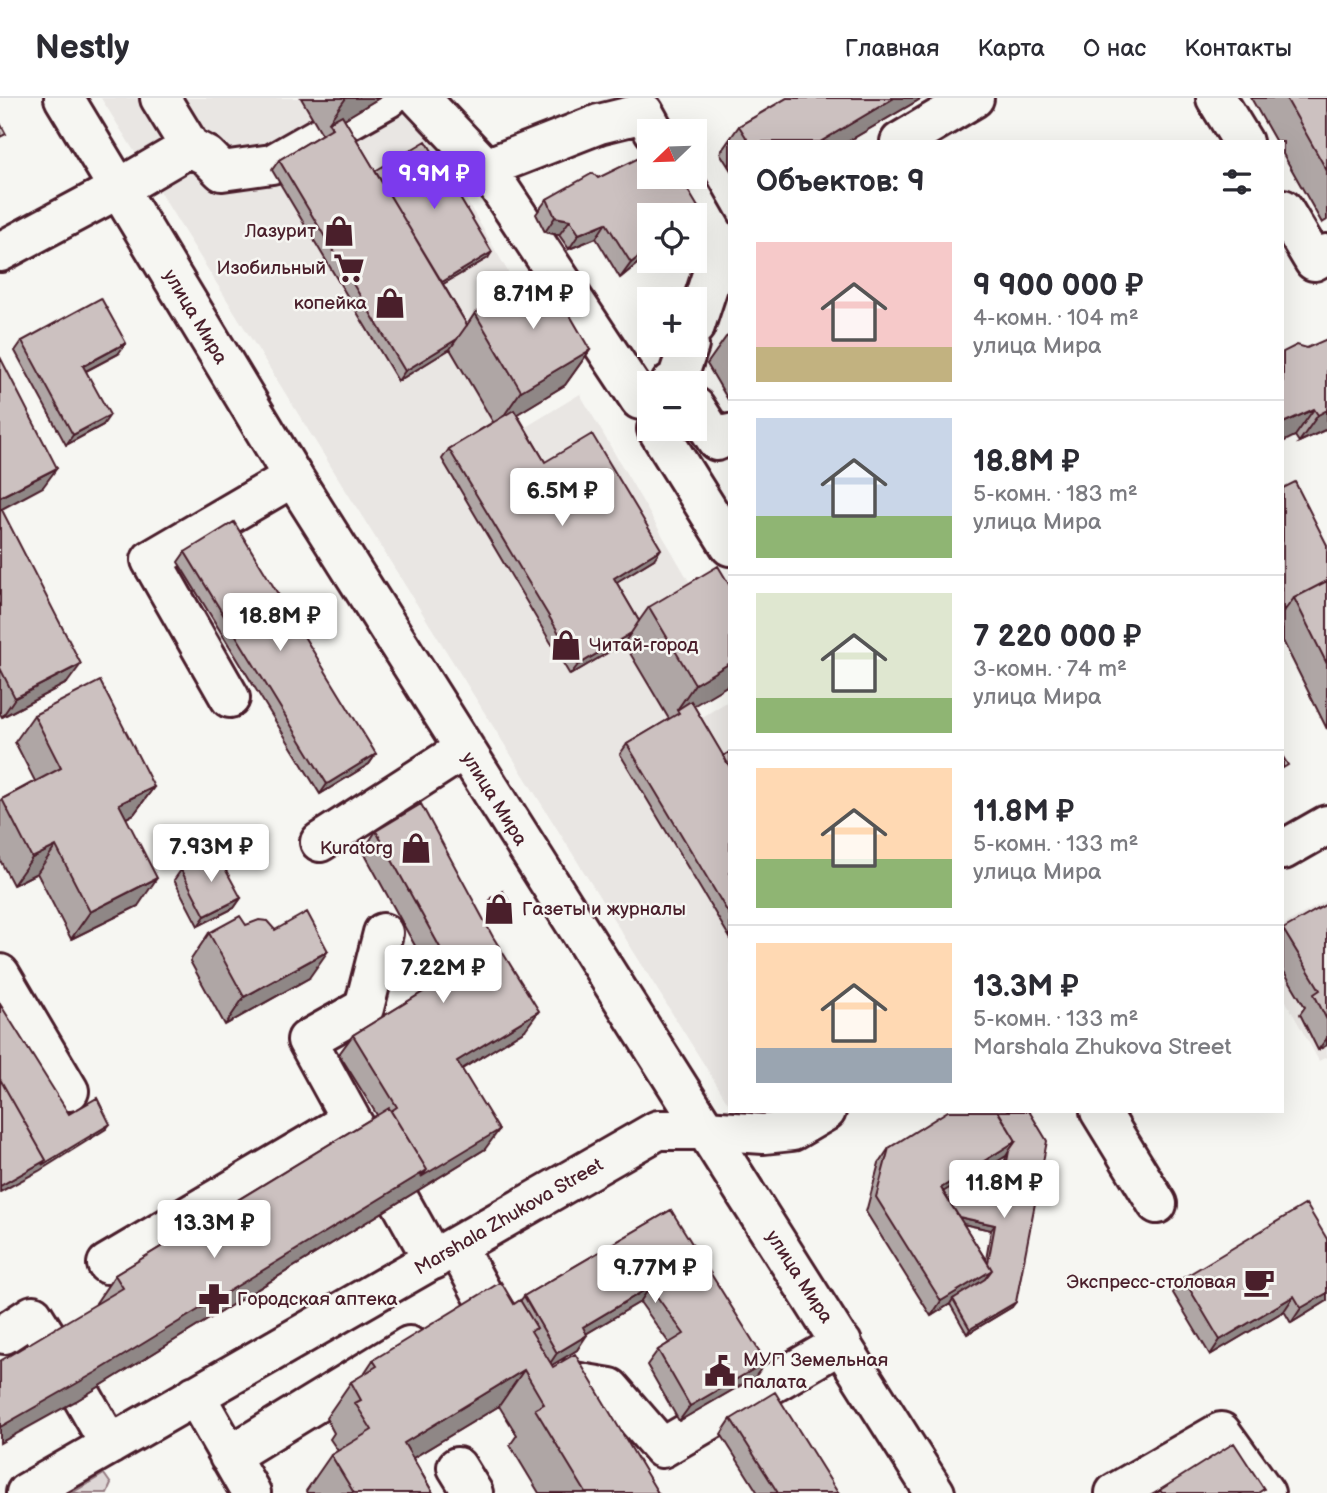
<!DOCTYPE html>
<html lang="ru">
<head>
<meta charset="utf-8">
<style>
  body { margin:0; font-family:"Balsamiq Sans",sans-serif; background:#f2f2f3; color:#2b2b33; height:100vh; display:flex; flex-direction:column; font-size:26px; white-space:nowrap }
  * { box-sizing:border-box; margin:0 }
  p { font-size:23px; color:#7c7c81 }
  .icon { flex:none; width:38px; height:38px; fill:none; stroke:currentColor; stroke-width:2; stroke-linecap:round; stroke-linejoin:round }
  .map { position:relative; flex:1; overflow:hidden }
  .side { position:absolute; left:728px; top:42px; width:556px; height:973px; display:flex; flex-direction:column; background:#fff; border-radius:0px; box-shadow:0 7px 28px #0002 }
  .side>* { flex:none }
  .needle { width:46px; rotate:247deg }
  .controls { position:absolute; left:637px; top:21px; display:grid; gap:14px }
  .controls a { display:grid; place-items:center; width:70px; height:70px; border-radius:0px; background:#fff; box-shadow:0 7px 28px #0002; font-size:35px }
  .price { position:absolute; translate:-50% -60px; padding:0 16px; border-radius:7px; background:#fff; color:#222; font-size:23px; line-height:46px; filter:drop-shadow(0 2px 4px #0008) }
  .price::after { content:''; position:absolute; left:50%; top:42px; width:21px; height:16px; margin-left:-10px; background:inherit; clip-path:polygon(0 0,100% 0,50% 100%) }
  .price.active { background:#7c3aed; color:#fff }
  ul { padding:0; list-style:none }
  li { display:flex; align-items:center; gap:21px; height:175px; padding:0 28px }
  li+li { border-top:2px solid #e1e1e2 }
  li span { display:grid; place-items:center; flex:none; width:196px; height:140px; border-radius:0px; color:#555 }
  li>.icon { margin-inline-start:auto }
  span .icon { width:84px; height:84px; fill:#fffc; stroke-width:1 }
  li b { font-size:30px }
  h2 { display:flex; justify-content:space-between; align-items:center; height:84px; padding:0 28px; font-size:30px }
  header { display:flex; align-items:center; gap:42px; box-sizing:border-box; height:98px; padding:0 35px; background:#fff; border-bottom:2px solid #e1e1e2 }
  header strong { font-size:33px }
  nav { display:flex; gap:38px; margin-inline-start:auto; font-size:24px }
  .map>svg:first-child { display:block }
</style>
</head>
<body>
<header>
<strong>Nestly</strong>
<nav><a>Главная</a><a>Карта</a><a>О нас</a><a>Контакты</a></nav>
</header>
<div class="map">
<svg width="1327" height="1395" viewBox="0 0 1327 1395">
  <rect width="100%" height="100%" fill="#f6f6f2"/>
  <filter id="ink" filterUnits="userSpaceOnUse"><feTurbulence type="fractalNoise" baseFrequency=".0143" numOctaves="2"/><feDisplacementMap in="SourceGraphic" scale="14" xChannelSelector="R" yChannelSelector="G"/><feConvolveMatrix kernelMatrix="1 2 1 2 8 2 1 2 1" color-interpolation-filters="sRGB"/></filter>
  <g filter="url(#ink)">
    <path fill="#e9e6e3" d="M101,0H301L322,34L407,0L522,198L451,252L496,329L516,335L580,296L693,490L629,527L691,626L730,602V1008Z
      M1327,802V959L1319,963L1283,898V827Z"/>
    <path fill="#ddd6d5" stroke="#947a80" stroke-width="2" d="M104,1376L111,1386L107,1395H72Z"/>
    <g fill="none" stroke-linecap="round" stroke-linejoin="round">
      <defs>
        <path id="minor" d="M160,0L190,49
          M420,0L486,70L640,302
          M1216,0L1243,44
          M336,29L388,0
          M900,44L974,0
          M486,70L599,26L644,15L654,33
          M681,79L721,149L695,228
          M1283,111L1314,163L1327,156
          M0,154L118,91L190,49L207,58L222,73L272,66L323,37
          M671,285L677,282L689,247
          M695,309L717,343L730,336
          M657,331L730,448
          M230,600L151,462L293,379
          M320,744L463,652
          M1283,752L1327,727
          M0,876L69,993
          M1100,1013L1157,1106
          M351,1022L307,942L364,910L383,835
          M400,1103L433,1162
          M457,1149L485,1201L538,1278L610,1290L662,1350L842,1245
          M107,1166L351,1022L362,1041
          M4,1236L33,1217L53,1249
          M195,1297L251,1395
          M82,1298L110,1347
          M229,1358L409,1248
          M457,1369L473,1395
          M26,1395L658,1032H705L764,1036L792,1033L826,1013
          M1115,1395L1221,1334L1265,1395"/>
        <path id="major" d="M64,0L293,379L935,1395"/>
      </defs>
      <use href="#minor" stroke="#4a1f2b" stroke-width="44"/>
      <use href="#major" stroke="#4a1f2b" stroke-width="44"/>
      <use href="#minor" stroke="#f6f6f2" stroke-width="38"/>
      <use href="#major" stroke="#f6f6f2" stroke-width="38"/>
    </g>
    <path fill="#afa6a5" stroke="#4a1f2b" stroke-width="2" fill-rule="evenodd" d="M301,0H379L344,21L375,73L488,160L443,186L467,227L475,215L590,252L565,287L517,316L545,364L654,461L616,484L639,523L649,509L730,586L693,607L723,658L730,654V840L620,656L627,646L669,621L624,545L570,577L442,361L449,351L493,324L450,251L398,283L272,72L279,62L322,36Z
      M787,0H922L847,44H730V71L720,55L739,28Z
      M1251,0H1327V122L1322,125L1283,56V44H1276Z
      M598,80L698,109L693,117H649V156L620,180L596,140L569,151L559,137L545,134L536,116L547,101Z
      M730,237V305L707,266L726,239Z
      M22,243L118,256L86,273L103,327L66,347L15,253Z
      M1283,254L1327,331L1299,344L1295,338Z
      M1283,390L1327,447V631L1283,543Z
      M0,412L67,585L2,619L0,616Z
      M185,454L376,656L369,666L320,696L178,464Z
      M34,617L154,689L134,716L126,720L138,808L71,841L37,775L13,787L0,762V703L2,701L35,683L15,644Z
      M376,733L525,932L462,971L485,1051L76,1303L96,1205L115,1177L377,1017L339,956L353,937L436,886L363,753Z
      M181,772L241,800L234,810L198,828L174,782Z
      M491,800L510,816L498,823L488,806Z
      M1327,806V947L1318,952L1300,916L1305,909L1283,872V832Z
      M246,827L309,880L225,927L190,863L209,835Z
      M1029,1013L1012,1209L967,1236L950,1206L931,1218L866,1114L879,1065L889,1050L998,1014ZM1006,1058L998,1099L954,1090ZM963,1126L991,1132L986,1162Z
      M671,1112L755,1279L679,1323L647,1267L658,1252L669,1245L640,1204L586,1236L577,1252L551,1267L658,1395H539L510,1347L517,1337L499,1308L413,1360L433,1395H307L306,1393L331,1357L338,1353L330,1341L334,1335L326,1320L351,1284L363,1277L373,1262L514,1206L521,1202L524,1198Z
      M1327,1141V1203L1291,1225L1284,1213L1210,1257L1173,1195L1183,1180Z
      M731,1321L838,1395H758L721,1336Z"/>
    <path fill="#8f8786" stroke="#4a1f2b" stroke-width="2" d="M346,0H379L331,29L329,24Z
      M894,0H922L847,44H820Z
      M555,119L570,122L559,137L545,134Z
      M606,125L596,140L569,151L579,136Z
      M649,150V156L620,180L631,165Z
      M492,154L488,160L433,192L437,187Z
      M457,241L450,251L398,283L405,273Z
      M126,245L118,256L76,278L83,268Z
      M590,252L565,287L496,329L521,293Z
      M1314,311L1295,338L1283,344V325Z
      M1327,312V331L1299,344L1318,317Z
      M110,317L103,327L66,347L73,337Z
      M57,370L43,389L0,412V399Z
      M661,451L654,461L607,490L614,480Z
      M631,535L624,545L570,577L578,567Z
      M730,565V586L678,617L679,615L677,612L695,586Z
      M81,566L67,585L2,619L15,600Z
      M376,656L369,666L320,696L327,686Z
      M154,689L134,716L100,734L119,706Z
      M56,748L37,775L13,787L32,760Z
      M157,780L138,808L71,841L90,814Z
      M241,800L234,810L198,828L205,818Z
      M513,811L510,816L498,823L502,818Z
      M328,853L309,880L225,927L244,899Z
      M539,913L525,932L444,982L457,963Z
      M1327,940V947L1318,952Z
      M110,1026L106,1031L39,1073L0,1094V1088Z
      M499,1032L485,1051L76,1303L0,1345V1329L427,1072Z
      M1016,1043L1006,1058L935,1102L941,1090Z
      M944,1116L995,1127L991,1132L940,1121Z
      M992,1172L981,1186L953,1201L950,1206L931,1218L941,1203Z
      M650,1189L640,1204L572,1244L583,1229Z
      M1327,1195V1203L1291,1225L1301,1210Z
      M1294,1198L1284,1213L1210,1257L1220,1242Z
      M1016,1204L1012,1209L967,1236L970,1231Z
      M587,1237L577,1252L547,1270L557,1255Z
      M766,1264L755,1279L679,1323L690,1308Z
      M524,1272L499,1308L378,1381L404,1345Z"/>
    <path fill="#ccc1c0" stroke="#4a1f2b" stroke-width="2" d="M787,0H894L820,44H749L739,28Z
      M1286,0H1327V73Z
      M342,17L467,227L457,241L405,273L279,62L332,30L329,24Z
      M0,25L6,36L0,39Z
      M426,43L492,154L442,184L375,73Z
      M649,55V79H680L698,109L689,117H649V150L631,165L606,125L579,136L570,122L555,119L547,101L593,75L598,80Z
      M545,174L590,252L521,293L475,215Z
      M101,200L126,245L83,268L110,317L73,337L22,243Z
      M1327,241V312L1318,317L1314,311L1283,325V254L1297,247L1307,250Z
      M0,259L57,370L0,399Z
      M514,312L545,364L592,336L661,451L614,480L639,523L631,535L578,567L449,351Z
      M1295,384L1327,447V483L1294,500L1285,512L1283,507V390Z
      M0,412H2L81,566L15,600L0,570Z
      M234,424L376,656L327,686L185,454Z
      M718,468L730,488V565L695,586L649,509Z
      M1327,483V566L1294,500Z
      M100,583L154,689L119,706L157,780L90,814L56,748L32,760L2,701L61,670L34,617Z
      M691,603L730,669V818L627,646L679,615L677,612Z
      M730,654V669L723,658Z
      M1283,659L1288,667L1283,670Z
      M421,706L493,839L539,913L457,963L499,1032L421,1079L427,1072L391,1013L397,1009L353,937L454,875L376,733Z
      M216,754L241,800L205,818L181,772Z
      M503,793L513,811L502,818L491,800Z
      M1327,806V922L1314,896L1320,892L1283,831Z
      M307,814L328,853L244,899L209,835L240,818L246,827L259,822L267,823L275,832Z
      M0,906L69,1016L97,1000L110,1026L42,1067L46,1062L0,981Z
      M0,981L46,1062L0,1088Z
      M389,1010L427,1072L95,1275L0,1329V1263L123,1190L115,1177Z
      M948,1013H998L1016,1043L941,1090L992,1172L941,1203L876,1099L889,1050Z
      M1000,1013H1029L1047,1043L1016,1204L970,1231L953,1201L985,1181L992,1172L988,1165L995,1127L959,1119L943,1094L951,1089L1000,1100L1009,1053L1016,1043L998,1014Z
      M1306,1106L1327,1141V1195L1301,1210L1294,1198L1220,1242L1183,1180Z
      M671,1112L766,1264L690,1308L658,1252L684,1236L650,1189L583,1229L587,1237L557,1255L524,1198Z
      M501,1184L514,1206L520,1202L537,1230L531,1233L553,1269L575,1256L658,1395H586L535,1311L544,1306L524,1272L404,1345L433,1395H354L331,1357L372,1332L355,1305L361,1302L351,1284L377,1268L373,1262Z
      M775,1294L838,1395H778L731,1321Z
      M1234,1345L1264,1391L1258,1395H1162L1160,1392Z"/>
  </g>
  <defs>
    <symbol id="shop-bare" viewBox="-9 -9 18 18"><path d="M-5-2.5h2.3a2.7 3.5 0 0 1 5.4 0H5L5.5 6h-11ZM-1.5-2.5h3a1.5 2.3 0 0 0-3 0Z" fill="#4a1f2b" stroke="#f6f6f2" stroke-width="2.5" paint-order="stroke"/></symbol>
    <symbol id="supermarket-bare" viewBox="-9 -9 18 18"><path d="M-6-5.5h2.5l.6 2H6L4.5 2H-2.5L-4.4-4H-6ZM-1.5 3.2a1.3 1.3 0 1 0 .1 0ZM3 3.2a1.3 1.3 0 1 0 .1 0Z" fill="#4a1f2b" stroke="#f6f6f2" stroke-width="2.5" paint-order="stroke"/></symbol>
    <symbol id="cafe-bare" viewBox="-9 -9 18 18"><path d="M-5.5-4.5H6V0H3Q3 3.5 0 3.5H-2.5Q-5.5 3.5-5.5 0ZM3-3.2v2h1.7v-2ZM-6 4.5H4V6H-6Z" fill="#4a1f2b" stroke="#f6f6f2" stroke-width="2.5" paint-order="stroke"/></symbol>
    <symbol id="pharmacy-bare" viewBox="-9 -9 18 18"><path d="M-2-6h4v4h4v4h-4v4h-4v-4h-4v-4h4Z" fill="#4a1f2b" stroke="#f6f6f2" stroke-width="2.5" paint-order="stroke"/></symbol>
    <symbol id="civic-bare" viewBox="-9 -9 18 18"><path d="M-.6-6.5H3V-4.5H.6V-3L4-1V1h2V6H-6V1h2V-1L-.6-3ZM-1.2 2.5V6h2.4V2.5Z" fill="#4a1f2b" stroke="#f6f6f2" stroke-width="2.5" paint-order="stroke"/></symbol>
  </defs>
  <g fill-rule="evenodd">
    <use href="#shop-bare" x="317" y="111" width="44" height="44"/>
    <use href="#supermarket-bare" x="327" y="148" width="44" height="44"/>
    <use href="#shop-bare" x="368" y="183" width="44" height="44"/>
    <use href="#shop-bare" x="544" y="525" width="44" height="44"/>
    <use href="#shop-bare" x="394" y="728" width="44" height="44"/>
    <use href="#shop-bare" x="477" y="789" width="44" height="44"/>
    <use href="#cafe-bare" x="1237" y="1162" width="44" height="44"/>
    <use href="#pharmacy-bare" x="192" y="1179" width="44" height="44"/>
    <use href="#civic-bare" x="698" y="1251" width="44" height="44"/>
  </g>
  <g text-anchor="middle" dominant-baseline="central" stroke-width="5" stroke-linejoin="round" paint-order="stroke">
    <g font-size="19" fill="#4a1f2b" stroke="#f6f6f2" text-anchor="end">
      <text x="316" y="133">Лазурит</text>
      <text x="326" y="170">Изобильный</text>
      <text x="367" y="205">копейка</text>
      <text x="589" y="547" text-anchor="start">Читай-город</text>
      <text x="393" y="750">Kuratorg</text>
      <text x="522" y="811" text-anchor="start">Газеты и журналы</text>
      <text x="1236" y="1184">Экспресс-столовая</text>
      <text x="237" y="1201" text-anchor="start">Городская аптека</text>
      <text x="743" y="1262" text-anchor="start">МУП Земельная<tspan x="743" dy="22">палата</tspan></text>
    </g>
    <g font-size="19" fill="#4a1f2b" stroke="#f6f6f2">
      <text transform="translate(195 219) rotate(59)">улица Мира</text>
      <text transform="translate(494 701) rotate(58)">улица Мира</text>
      <text transform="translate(509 1119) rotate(-30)">Marshala Zhukova Street</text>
      <text transform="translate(799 1179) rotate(57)">улица Мира</text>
    </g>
  </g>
</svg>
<div class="controls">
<a><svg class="needle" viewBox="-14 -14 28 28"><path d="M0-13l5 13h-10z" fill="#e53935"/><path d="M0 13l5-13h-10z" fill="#7c7c81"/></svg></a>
<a><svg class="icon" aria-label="locate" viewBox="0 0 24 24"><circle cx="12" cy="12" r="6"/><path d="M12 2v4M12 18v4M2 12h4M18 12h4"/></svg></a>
<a>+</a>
<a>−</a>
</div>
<b class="price active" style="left:434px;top:113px">9.9M ₽</b>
<b class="price" style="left:533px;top:233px">8.71M ₽</b>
<b class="price" style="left:562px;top:430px">6.5M ₽</b>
<b class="price" style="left:280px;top:555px">18.8M ₽</b>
<b class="price" style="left:211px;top:786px">7.93M ₽</b>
<b class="price" style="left:443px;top:907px">7.22M ₽</b>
<b class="price" style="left:1004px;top:1122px">11.8M ₽</b>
<b class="price" style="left:214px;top:1162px">13.3M ₽</b>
<b class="price" style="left:655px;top:1207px">9.77M ₽</b>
<section class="side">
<h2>Объектов: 9<svg class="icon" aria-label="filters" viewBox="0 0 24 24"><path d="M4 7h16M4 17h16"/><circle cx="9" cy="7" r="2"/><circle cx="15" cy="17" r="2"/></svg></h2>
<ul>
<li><span style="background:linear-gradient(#f6c9c9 75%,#c2b280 0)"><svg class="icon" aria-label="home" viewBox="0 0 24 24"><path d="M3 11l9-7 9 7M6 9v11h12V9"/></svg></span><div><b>9 900 000 ₽</b><p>4-комн. · 104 m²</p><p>улица Мира</p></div></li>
<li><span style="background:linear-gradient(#c9d6e8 70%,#8fb573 0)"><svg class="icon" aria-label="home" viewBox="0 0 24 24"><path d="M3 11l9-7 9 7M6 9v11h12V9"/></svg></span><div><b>18.8M ₽</b><p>5-комн. · 183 m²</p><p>улица Мира</p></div></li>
<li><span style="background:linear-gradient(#dfe7d0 75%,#8fb573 0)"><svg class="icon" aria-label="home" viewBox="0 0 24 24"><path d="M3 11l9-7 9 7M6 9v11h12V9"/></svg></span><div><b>7 220 000 ₽</b><p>3-комн. · 74 m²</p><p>улица Мира</p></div></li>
<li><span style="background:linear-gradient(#ffd9b3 65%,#8fb573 0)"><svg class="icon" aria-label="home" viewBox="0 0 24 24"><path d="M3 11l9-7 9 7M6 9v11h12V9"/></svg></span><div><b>11.8M ₽</b><p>5-комн. · 133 m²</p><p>улица Мира</p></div></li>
<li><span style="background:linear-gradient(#ffd9b3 75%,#9aa5b1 0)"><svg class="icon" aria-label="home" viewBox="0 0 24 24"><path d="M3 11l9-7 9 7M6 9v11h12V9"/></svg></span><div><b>13.3M ₽</b><p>5-комн. · 133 m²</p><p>Marshala Zhukova Street</p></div></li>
</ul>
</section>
</div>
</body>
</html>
